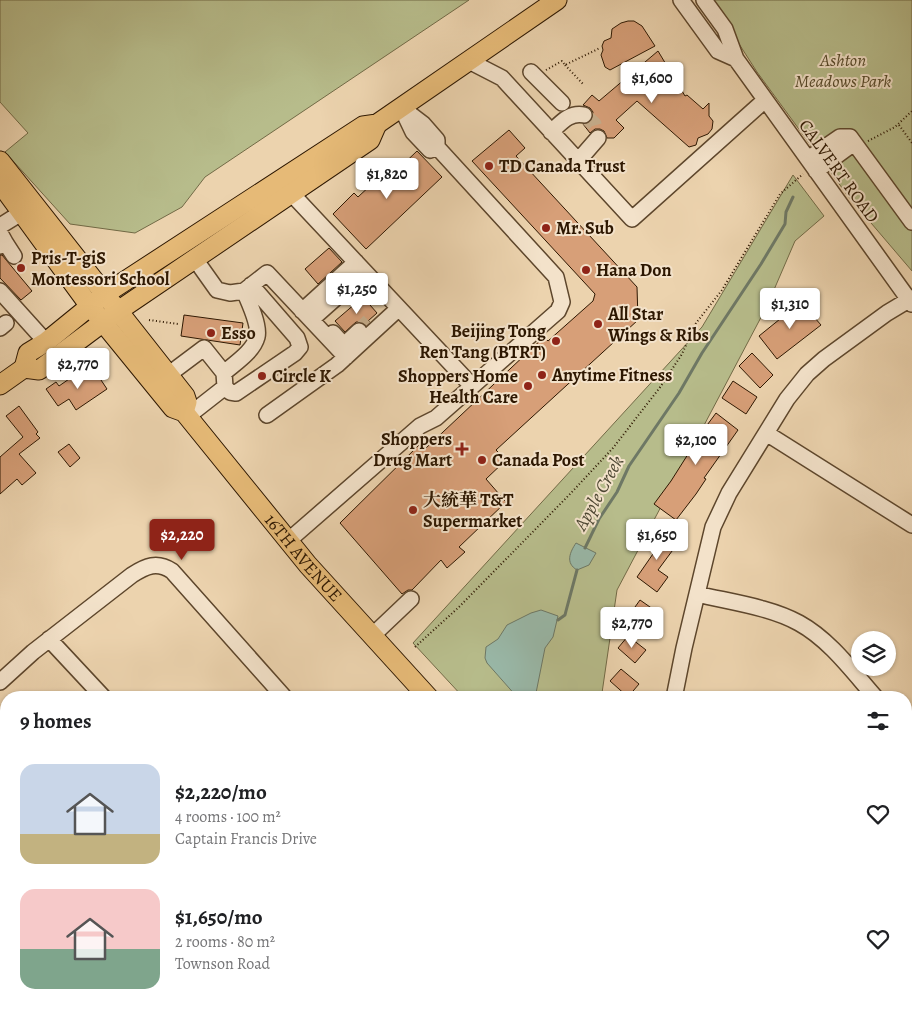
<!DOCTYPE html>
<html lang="en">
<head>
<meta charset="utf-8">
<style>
  body { margin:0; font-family:Alegreya,"Noto Serif SC",serif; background:#f2f2f2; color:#202124; height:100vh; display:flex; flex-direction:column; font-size:19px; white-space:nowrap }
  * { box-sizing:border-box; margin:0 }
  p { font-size:16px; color:#757577 }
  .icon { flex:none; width:28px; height:28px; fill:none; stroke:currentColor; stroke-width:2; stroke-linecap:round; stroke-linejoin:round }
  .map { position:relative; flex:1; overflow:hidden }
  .sheet { position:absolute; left:0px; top:691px; width:912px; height:321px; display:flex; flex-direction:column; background:#fff; border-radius:20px 20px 0 0; box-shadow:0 1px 4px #0004 }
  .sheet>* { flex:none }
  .controls { position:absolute; left:851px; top:631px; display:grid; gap:10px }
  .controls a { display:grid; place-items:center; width:45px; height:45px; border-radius:50%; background:#fff; box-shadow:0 1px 4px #0004; font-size:25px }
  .price { position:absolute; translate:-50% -42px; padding:0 11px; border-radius:5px; background:#fff; color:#222; font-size:16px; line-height:32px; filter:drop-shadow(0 1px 2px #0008) }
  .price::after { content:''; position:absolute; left:50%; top:30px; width:15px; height:11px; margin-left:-8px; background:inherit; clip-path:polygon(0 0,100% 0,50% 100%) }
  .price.selected { background:#8f2418; color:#fff }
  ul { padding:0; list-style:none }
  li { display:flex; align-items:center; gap:15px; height:125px; padding:0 20px }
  li span { display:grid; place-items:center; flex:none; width:140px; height:100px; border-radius:15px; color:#555 }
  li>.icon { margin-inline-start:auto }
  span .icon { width:60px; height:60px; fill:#fffc; stroke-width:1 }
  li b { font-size:21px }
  h2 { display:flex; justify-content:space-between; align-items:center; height:60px; padding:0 20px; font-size:21px }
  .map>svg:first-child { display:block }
</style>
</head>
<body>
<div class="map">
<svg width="912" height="1012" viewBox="0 0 912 1012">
  <rect width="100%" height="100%" fill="#ecd3ae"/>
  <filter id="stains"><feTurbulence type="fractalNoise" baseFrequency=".004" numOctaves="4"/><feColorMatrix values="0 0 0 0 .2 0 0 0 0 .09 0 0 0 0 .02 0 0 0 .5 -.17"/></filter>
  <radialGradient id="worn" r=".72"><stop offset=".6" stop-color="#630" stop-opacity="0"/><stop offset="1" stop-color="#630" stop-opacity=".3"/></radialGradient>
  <path fill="#b7bc8b" stroke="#726a46" d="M0,0H469L205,177L182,207L135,233L70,224L5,152L28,133L0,102Z
    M711,0H912V271L848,196L757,72Z
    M793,175L824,216L795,241L767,306L617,590L602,693L599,697H463L413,643L702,327Z
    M265,1006H368L365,1012H262Z"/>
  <path fill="#99b8a8" stroke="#6e7865" d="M576,543L596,553L589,565L577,570C565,563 570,552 576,543Z
    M541,610L558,616L553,637L545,648L536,693L528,697H517L487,663L485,658L486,647L498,639L507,625L531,613Z"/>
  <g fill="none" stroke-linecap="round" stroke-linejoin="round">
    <path stroke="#6e7865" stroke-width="3" d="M585,548L599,519L617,492L629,466L679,393L702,353L761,264L785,224L786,212L793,197
      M558,620L565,615L566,611L577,570
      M313,1012L314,1006"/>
  </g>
  <path fill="#d79f78" stroke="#2d1701" d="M628,21H634L642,26L655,46L610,70L605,67L601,55L603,50L602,46L604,41L611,38L612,29L621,23Z
    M658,51L685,96L687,95L703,109L709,103V116L713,121L712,129L708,134L698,138L696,145L689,147L637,101L616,120L624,128L614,138H607L604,131L600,129H595L590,133L583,124L591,121L593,112L590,108L583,105L592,95L599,101Z
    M509,130L525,148L516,156L637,287L638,320L496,450L506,460L486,479L506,502L459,547L465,552L447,568L441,560L412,590H408L402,594L340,523L421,443L426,448L544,337L548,341L593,301L595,294L472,161Z
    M417,151L442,177L366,249L333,214L354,193L358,197L387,170L392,175Z
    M329,248L342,262L318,284L305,269Z
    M0,255H2L32,291L21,300L0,278Z
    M363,297L377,313L368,321L370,322L366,325L362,322H356L345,332L335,321Z
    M801,302L821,325L777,359L759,336Z
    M184,315L243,323L240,345L181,336Z
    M752,353L773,375L760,388L739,366Z
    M82,370L86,377L95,371L107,389L76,410L69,399L58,406L46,389L56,382L59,386Z
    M733,381L757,397L746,414L722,398Z
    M19,406L38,432L36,434L40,438L19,454L36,473L22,485L17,479L0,494V457L23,437L6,416Z
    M716,413L738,430L704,478L706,479L696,494L676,520L654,504L671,481L690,451L687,449L696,435L699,436Z
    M69,444L80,458L70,467L58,452Z
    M659,530L678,543L658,570L668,577L657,592L637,577L655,551L648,546Z
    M640,600L660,614L650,629L630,614Z
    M628,636L646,650L635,663L618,648Z
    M621,669L639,684L628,697L610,681Z"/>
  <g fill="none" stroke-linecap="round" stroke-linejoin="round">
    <path stroke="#c6ad8b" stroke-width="15" stroke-dasharray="15 8" stroke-linecap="butt" d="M584,115L594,124L598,138
      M359,331L369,321"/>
    <defs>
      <path id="minor" d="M681,0L718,51L736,59
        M704,0L725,29L736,59L912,304
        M469,61L502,78L632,219L765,100
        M531,72L562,103
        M403,111L413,132L430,150L437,147
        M551,132C561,123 569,112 584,115
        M808,159L840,137H850L912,222
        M578,161L598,138
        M816,171L854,143
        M291,193L472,386
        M0,226L21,213
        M0,233L5,242L0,246
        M5,242L14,256
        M195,259L217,290L230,293L244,291C249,302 260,326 257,337C253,352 235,363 224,373
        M0,291L46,342
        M244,291L267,273L346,357
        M302,311L356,262
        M311,320L365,272
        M0,328L6,323
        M333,333L344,345L359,331
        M168,375L204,348L224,373L225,387L188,416
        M225,387L230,392L236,393L295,353L300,347L297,338L251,285
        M267,415L337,365L399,308
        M766,433L912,525
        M288,541L420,426L436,418L558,311L562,302L556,277L437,147V140L423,124L402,108
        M697,594C730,602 770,607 799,623C830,640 853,672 876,698
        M372,636L411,599
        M49,639L104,698
        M0,682L33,652L132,575C146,566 157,561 172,571L285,698
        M674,698L684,648L713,527L729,493L787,399L807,374L824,359L887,313L912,298
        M906,731L912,737
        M906,947L912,953
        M564,1006L569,1012
        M764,1006L770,1012
        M34,1012L38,1006
        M188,1012L191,1006
        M445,1012L448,1006"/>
      <g id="major">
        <path d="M0,161L185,396L187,402L184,412"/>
        <path id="s1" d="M0,183L89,305L173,408L184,412L308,565L429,698"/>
        <path d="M24,368L28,353L46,342L105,294L363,126L377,124L557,0"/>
        <path d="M0,385L24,368L39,370L118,311L370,140L377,124"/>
        <path d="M709,1006L715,1012"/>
      </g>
    </defs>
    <use href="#minor" stroke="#5d462c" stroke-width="18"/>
    <use href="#major" stroke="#2d1701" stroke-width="21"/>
    <path stroke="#2d1701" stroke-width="2" stroke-dasharray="1 2.5" stroke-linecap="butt" d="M565,65L583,84
      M546,70L562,61L565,65L600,48
      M899,125L912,143
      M868,141L895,127L912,111
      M149,320L178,324
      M415,647L459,607L571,493L613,448L661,386L682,354L696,323L722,290L780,194L803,174
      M293,1012L294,1006"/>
    <use href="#minor" stroke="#f3e2ca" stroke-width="15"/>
    <use href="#major" stroke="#e6ba77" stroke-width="19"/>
  </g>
  <g fill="#8f2418" stroke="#f3e2ca" stroke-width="2">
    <circle cx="489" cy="166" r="5"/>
    <circle cx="546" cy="228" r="5"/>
    <circle cx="21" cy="268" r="5"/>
    <circle cx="586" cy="270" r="5"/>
    <circle cx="598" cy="324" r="5"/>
    <circle cx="211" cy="333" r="5"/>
    <circle cx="556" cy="341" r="5"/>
    <circle cx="542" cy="375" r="5"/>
    <circle cx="262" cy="376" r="5"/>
    <circle cx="528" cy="386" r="5"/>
    <path d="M459.5 441.5h5v5h5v5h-5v5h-5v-5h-5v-5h5z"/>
    <circle cx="482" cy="460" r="5"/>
    <circle cx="413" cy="510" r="5"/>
  </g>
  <g text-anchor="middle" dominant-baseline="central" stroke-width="4" stroke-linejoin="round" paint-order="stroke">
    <g font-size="18" font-style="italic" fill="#56492a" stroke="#f3e2ca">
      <text x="843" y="60">Ashton<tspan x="843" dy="21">Meadows Park</tspan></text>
    </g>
    <g font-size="18" font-weight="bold" fill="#2d1701" stroke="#f3e2ca" text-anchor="start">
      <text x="499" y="166">TD Canada Trust</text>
      <text x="556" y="228">Mr. Sub</text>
      <text x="31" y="258">Pris-T-giS<tspan x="31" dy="21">Montessori School</tspan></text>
      <text x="596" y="270">Hana Don</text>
      <text x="608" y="314">All Star<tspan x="608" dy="21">Wings &amp; Ribs</tspan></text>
      <text x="546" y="331" text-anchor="end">Beijing Tong<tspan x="546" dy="21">Ren Tang (BTRT)</tspan></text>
      <text x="221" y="333">Esso</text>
      <text x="552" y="375">Anytime Fitness</text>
      <text x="272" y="376">Circle K</text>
      <text x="518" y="376" text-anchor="end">Shoppers Home<tspan x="518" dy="21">Health Care</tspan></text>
      <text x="452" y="439" text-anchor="end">Shoppers<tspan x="452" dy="21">Drug Mart</tspan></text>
      <text x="492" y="460">Canada Post</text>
      <text x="423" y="500">大統華 T&amp;T<tspan x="423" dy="21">Supermarket</tspan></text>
    </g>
    <g font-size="18" fill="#2d1701" stroke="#f3e2ca">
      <text transform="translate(839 171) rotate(54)">CALVERT ROAD</text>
      <text stroke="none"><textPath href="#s1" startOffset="484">16TH AVENUE</textPath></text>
    </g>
    <g font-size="19" font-style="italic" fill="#4d4733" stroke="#f3e2ca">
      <text transform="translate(599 493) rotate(-61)">Apple Creek</text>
    </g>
  </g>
  <rect width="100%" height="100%" filter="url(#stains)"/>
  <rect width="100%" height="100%" fill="url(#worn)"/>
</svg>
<div class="controls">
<a><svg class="icon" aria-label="layers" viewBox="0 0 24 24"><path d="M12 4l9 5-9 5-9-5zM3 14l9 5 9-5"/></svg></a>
</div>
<b class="price" style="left:652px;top:104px">$1,600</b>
<b class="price" style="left:387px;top:200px">$1,820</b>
<b class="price" style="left:357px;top:315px">$1,250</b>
<b class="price" style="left:790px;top:330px">$1,310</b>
<b class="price" style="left:78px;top:390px">$2,770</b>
<b class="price" style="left:696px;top:466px">$2,100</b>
<b class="price selected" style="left:182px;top:561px">$2,220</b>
<b class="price" style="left:657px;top:561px">$1,650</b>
<b class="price" style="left:632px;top:649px">$2,770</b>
<section class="sheet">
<h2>9 homes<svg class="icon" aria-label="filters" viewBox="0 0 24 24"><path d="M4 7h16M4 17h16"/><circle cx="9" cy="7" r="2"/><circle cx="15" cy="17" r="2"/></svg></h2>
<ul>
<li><span style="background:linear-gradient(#c9d6e8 70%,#c2b280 0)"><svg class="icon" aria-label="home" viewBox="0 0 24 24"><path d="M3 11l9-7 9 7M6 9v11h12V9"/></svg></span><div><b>$2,220/mo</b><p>4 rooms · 100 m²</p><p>Captain Francis Drive</p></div><svg class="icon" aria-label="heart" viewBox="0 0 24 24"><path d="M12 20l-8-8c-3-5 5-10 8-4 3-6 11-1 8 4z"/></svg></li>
<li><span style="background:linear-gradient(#f6c9c9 60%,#7fa58c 0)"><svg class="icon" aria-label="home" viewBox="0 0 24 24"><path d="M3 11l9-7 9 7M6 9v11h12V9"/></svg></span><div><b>$1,650/mo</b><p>2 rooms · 80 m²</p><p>Townson Road</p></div><svg class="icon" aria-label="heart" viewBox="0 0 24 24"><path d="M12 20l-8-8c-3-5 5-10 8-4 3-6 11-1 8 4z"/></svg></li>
</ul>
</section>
</div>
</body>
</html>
